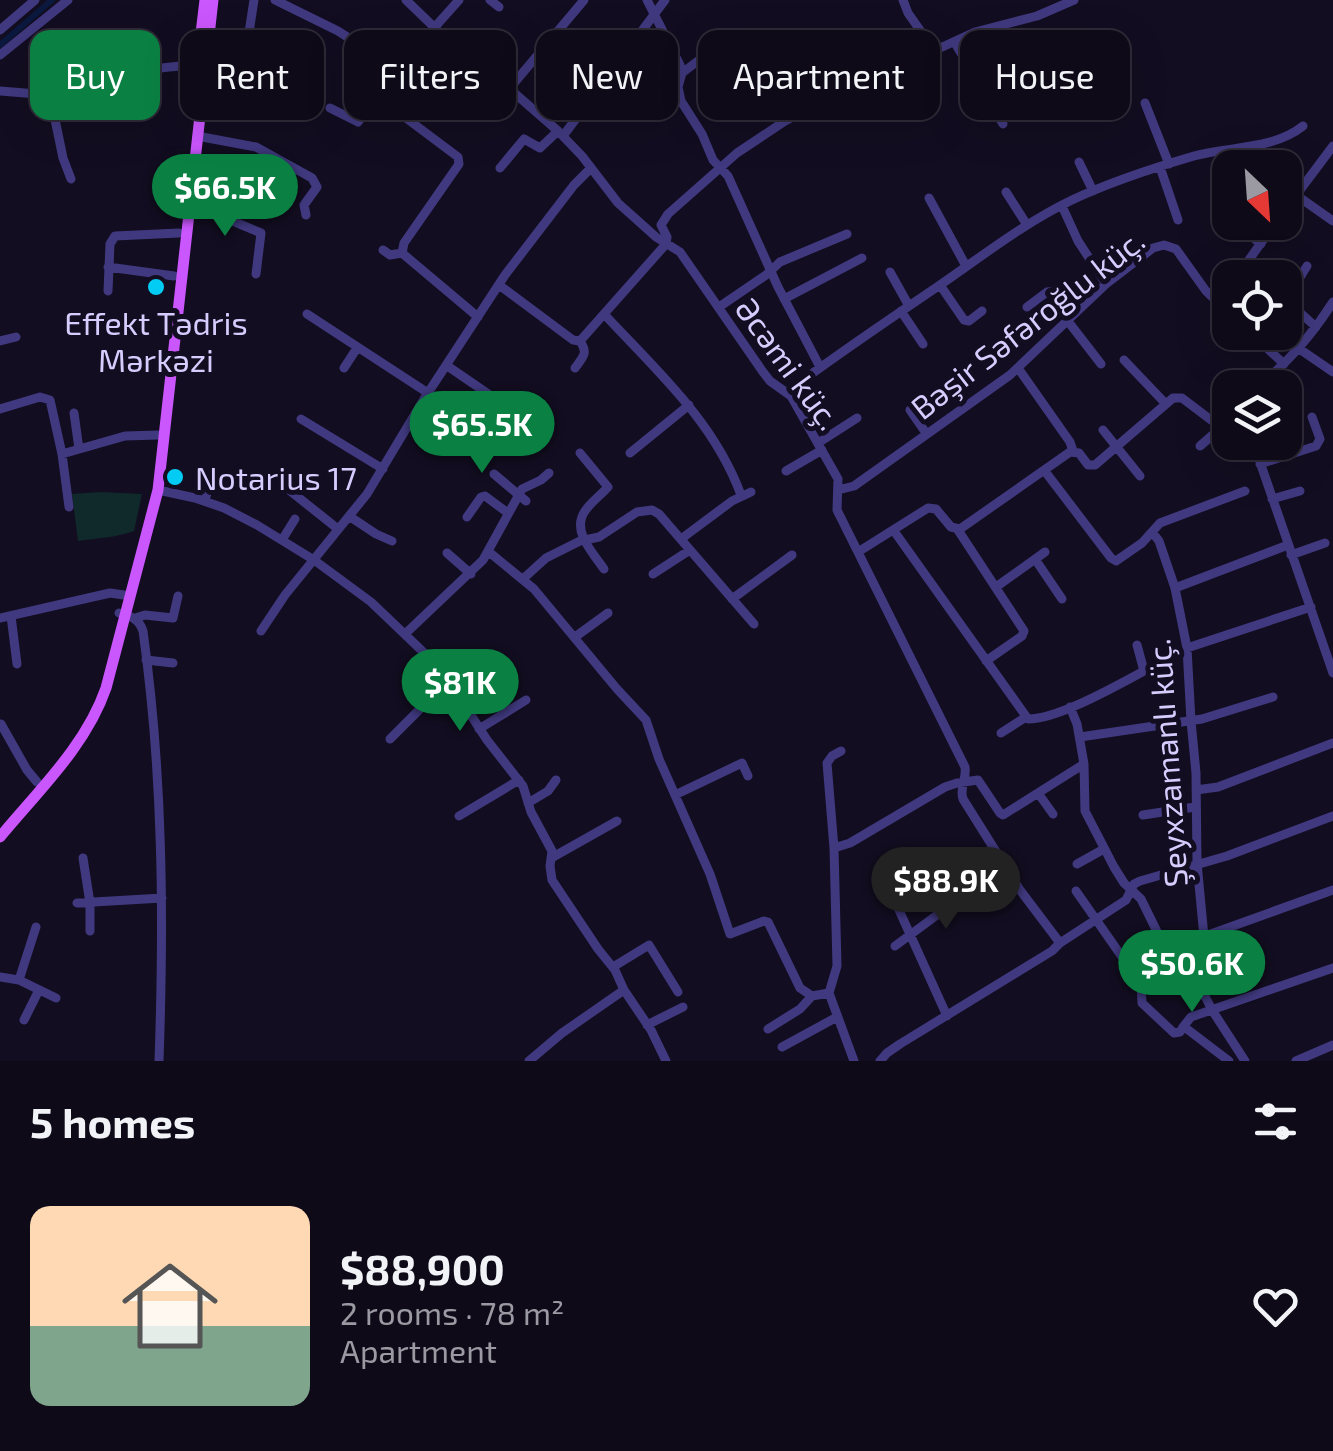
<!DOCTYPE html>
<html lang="en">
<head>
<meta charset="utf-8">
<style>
  body { margin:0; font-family:"Exo 2",sans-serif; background:#171321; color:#f1f3f6; height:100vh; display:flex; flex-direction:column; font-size:38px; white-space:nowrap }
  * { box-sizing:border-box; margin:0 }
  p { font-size:32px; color:#9b9aa2 }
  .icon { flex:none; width:55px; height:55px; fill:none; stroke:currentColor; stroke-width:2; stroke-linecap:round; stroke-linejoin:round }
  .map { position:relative; height:1061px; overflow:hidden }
  .sheet { display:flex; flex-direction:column; background:#0e0a18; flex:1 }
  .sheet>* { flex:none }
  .hud { position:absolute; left:30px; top:30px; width:1275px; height:90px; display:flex; gap:20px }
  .needle { width:65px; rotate:155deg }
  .buttons { position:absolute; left:1212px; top:150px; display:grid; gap:20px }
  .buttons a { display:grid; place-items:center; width:90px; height:90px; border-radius:20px; background:#0e0a18; box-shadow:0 10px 40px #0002,0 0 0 2px #2e2b37; font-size:50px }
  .price { position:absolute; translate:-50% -85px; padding:0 22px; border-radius:35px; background:#0b8043; color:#fff; font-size:32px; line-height:65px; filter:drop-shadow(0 2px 5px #0008) }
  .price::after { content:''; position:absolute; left:50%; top:60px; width:30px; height:22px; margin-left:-15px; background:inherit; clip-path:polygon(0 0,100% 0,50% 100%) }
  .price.on { background:#222; color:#fff }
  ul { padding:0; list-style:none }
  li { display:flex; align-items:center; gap:30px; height:250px; padding:0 30px }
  li span { display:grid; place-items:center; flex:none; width:280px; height:200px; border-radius:20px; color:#555 }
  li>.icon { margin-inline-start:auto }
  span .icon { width:120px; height:120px; fill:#fffc; stroke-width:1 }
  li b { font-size:42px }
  h2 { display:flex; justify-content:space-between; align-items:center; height:120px; padding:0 30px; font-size:42px }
  .pill { padding:0 35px; border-radius:20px; background:#0e0a18; box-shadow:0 10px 40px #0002,0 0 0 2px #2e2b37; font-size:35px; line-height:90px }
  .pill.on { background:#0b8043; color:#fff }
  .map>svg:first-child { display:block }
</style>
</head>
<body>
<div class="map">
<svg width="1333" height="1061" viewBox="0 0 1333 1061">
  <rect width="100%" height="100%" fill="#120d20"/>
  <path fill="#10292a" d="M100,492L142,494L134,531C115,538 98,538 78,541L72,494Z"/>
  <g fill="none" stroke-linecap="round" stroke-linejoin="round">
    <path stroke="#0a193d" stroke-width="6" d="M0,45L52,0"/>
    <path stroke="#40397f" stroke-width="9" d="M275,0L338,31L392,66L393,73L378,95L410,121L458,157L459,164L404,243L402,253L478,317
      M406,0L465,57L489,71L558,131L582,156L618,203L656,237L680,252L763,372L770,381L791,396L838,479L837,510L965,767C967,779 959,788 963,799L1020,890L1060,943
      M490,0L499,7
      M647,0L680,65L682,73L678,87L681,101L702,134L713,160L728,176L778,287L820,367
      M903,0L908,13L934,50
      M434,28L459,0
      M0,30L35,0
      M861,39L887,73
      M955,43L1003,124
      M0,55L68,0
      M682,73L728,38
      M509,89L584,0
      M0,91L37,94L51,100
      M765,92L785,121
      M239,97L254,0
      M1145,103L1169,164
      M330,108L358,122L378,95
      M197,136L256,147L312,178L317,187L304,205L306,215
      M563,136L665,0
      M1079,162L1093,191
      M1160,167L1178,220
      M500,168L524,139L540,148L558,131
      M71,179L63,158L51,100C97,85 148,64 197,66
      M1006,192L1027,225
      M1296,195L1333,221
      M929,198L966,266
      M1062,206L1078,241L1106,284
      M189,207L216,214L261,233L256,274
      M1285,210L1333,146
      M1236,224L1261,244
      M383,250L390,255L402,253
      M1307,266L1286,300L1316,327
      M108,267L174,276
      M890,272L909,306
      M1236,278L1276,222
      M499,285L573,340L580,341L666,244L667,237L661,225L668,214L737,153L785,121L809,108L975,32L1037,16L1074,0
      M940,285L964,320L969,321L982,311
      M108,291L110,244L115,236L179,233
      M784,299L862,258
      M1217,303L1230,286
      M719,307L766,275L780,262L847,234
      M1027,307L1047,292L1055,291L1073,314
      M901,311L923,344
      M307,314L428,393
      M604,314C656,370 714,421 741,495
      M1067,320L1101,364
      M1250,332L1284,364
      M0,341L16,337
      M1298,348L1333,372
      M1124,360L1165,403
      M446,365L497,400
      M344,368L357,348
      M575,368C584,356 588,353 580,341
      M1018,368L1070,442L1073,451
      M1256,388C1287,364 1312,335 1333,302
      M787,392C836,355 887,321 937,287C981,257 1024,223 1072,200C1110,182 1153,168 1194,156C1230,146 1273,150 1303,126
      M424,399L464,426
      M0,409L40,397L50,400L62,454L69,507
      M910,410L926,433
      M74,413L79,449
      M301,419L383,469
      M1103,430L1140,476
      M1253,442L1333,673
      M818,443L857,418
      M1200,446L1216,432L1214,420
      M580,453L608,487C601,495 591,502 585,511C571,531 593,553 604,569
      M630,453L689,405
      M62,454L125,436L158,435
      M1260,464L1316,446L1320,439L1312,417
      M1044,470L1111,558L1116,561L1142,543L1160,523L1245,491
      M786,471L822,450
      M494,474L526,501
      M158,490L195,498L224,508L257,525L314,560L371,602L441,669L487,740L523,786L531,812L552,851L550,866L552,880L598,949L615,970L624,990L651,1030L666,1061
      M289,490L338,529
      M838,490L854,486L1010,375L1106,284L1153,248L1164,245L1176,249L1206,291L1230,314
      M1272,499L1300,491
      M205,501L210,481
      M349,516L376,534L392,541
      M467,517L481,497L485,496L508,513
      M958,530L1024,631L1022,636L986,661
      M894,531L1028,719C1058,719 1116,686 1144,671L1137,645
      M1152,532L1159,541L1175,588L1187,648L1191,721L1196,773L1197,863L1204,937
      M681,539L732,501L751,492
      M282,540L295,519
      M489,552L534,589L617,689L646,720L659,759L710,874L730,934L764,921L768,922L800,988L812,996L829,993L854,1061
      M858,552L928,508L936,509L951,527L960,529L1070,452L1079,453L1088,465H1095L1173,398H1182L1211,420L1221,417L1230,409
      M447,553L471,574
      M1291,555L1325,543
      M1035,559L1062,599
      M653,574L690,550
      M524,578L546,558L580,541L599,537L637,512L652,510L659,514L754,624
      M996,587L1045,552
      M1175,588L1288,545
      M732,599L792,555
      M119,613C131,616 139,619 143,631C163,774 164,917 159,1061
      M11,616L17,664
      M0,618L110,593L124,595
      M135,618L145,615L173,618L178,596
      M261,631L285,595L367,494L424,399L505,275L574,185L591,168
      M405,634L483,560L522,489L541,480L549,473
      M575,637L608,613
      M1187,648L1311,607
      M146,660L173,663
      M1070,707L1077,724L1084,764L1085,811L1114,867L1124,883L1141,899L1166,950L1333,890
      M1,724L27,770L37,782
      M479,729L526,700
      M1001,733L1026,717
      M1080,737L1202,719L1273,697
      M390,739L449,680
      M1196,790L1218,787L1333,743
      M1038,793L1053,814
      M675,795L742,763L748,776
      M528,803L548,791L556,780
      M1143,815L1195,807
      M459,816L519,780
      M834,848L827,763L832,756L841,751
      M553,857L617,821
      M83,858L90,903V931
      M1077,864L1104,849
      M1076,891L1141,984L1142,1003L1174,1033L1180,1032L1183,1027L1187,1029L1229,1061
      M77,903L162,898
      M899,910L947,1016
      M895,946L975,887
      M1180,947L1212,1010L1245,1061
      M613,967L649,945L678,992
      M0,977L19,980L36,927
      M19,980L56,998
      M829,993L837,966L834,848L850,843L945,787L957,783L978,780L1000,813L1003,815L1084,764
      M24,1020L39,990
      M647,1025L683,1007
      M1183,1027L1191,1017L1333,968
      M768,1029L800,1009L812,996
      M782,1047L837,1017
      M529,1061L562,1033L624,990
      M880,1061L887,1053L900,1044L1052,951L1060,943L1126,900L1134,884L1140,881L1227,856L1333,816
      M1296,1061L1333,1045"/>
    <path stroke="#ca56fd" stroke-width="11" d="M193,100L205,0
      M0,837C38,791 86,746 106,688L158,490L213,0"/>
  </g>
  <g fill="#03ccf4" stroke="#120d20" stroke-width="4">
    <circle cx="156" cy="287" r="10"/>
    <circle cx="175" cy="477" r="10"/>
  </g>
  <g text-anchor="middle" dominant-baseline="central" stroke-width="10" stroke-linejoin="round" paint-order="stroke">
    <g font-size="32" fill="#d6cdfe" stroke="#120d20">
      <text x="156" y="322">Effekt Tədris<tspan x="156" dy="37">Mərkəzi</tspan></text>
      <text x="195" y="477" text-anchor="start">Notarius 17</text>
    </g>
    <g font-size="32" fill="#d6cdfe" stroke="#120d20">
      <text transform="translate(1027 323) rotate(-38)">Bəşir Səfəroğlu küç.</text>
      <text transform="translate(789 363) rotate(54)">Əcəmi küç.</text>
      <text transform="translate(1166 763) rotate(-94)">Şeyxzamanlı küç.</text>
    </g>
  </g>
</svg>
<div class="buttons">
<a><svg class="needle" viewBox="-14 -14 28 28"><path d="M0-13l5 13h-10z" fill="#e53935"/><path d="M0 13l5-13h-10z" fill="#9b9aa2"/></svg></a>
<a><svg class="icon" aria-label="locate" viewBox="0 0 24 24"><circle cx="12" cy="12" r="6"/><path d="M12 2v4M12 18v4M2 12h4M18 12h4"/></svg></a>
<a><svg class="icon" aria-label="layers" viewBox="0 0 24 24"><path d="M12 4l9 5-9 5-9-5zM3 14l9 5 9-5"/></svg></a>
</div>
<b class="price" style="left:225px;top:239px">$66.5K</b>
<b class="price" style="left:482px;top:476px">$65.5K</b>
<b class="price" style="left:460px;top:734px">$81K</b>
<b class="price on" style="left:946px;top:932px">$88.9K</b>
<b class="price" style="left:1192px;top:1015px">$50.6K</b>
<div class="hud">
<a class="pill on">Buy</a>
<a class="pill">Rent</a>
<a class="pill">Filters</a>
<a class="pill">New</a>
<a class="pill">Apartment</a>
<a class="pill">House</a>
</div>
</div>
<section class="sheet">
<h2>5 homes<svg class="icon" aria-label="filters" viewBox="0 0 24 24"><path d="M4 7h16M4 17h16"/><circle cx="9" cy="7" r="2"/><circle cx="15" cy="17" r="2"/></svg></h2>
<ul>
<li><span style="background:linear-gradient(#ffd9b3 60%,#7fa58c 0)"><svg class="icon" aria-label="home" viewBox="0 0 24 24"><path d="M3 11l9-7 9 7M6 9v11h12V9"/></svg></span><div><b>$88,900</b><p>2 rooms · 78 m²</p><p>Apartment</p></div><svg class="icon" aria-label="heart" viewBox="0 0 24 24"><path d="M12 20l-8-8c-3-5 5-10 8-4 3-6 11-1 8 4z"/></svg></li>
</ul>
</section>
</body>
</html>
